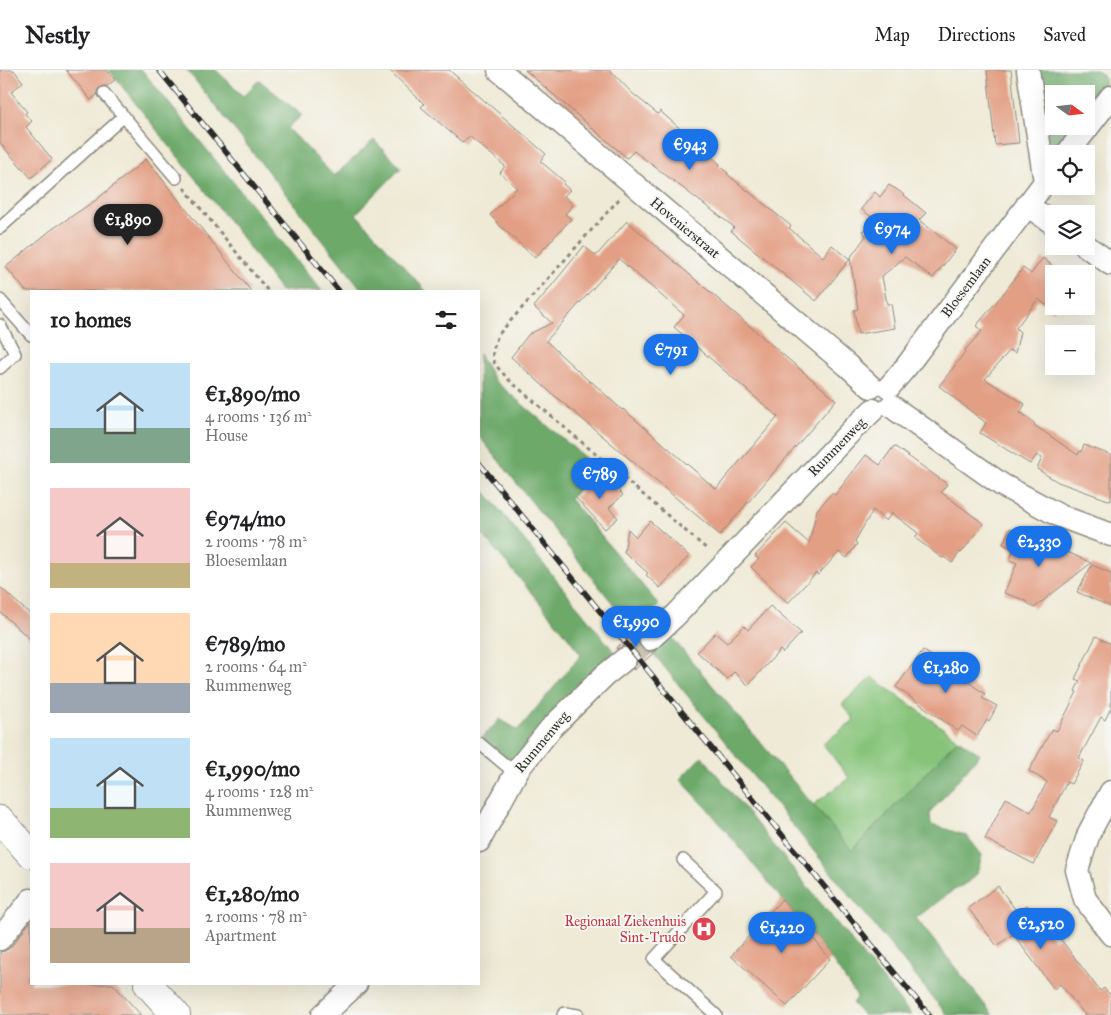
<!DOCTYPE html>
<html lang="en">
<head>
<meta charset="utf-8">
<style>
  body { margin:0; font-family:"IM FELL Great Primer",serif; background:#f6f6f6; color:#202124; height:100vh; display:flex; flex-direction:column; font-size:19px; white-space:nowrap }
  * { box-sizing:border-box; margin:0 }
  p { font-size:16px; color:#757577 }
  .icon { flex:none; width:28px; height:28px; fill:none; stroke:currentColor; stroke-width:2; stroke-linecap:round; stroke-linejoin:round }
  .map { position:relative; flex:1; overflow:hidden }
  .sheet { position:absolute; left:30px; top:220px; width:450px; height:695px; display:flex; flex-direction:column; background:#fff; border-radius:0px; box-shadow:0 5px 20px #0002 }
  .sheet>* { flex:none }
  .needle { width:32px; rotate:105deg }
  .controls { position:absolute; left:1045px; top:15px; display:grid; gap:10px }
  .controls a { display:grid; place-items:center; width:50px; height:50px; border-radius:0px; background:#fff; box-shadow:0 5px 20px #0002; font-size:25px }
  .price { position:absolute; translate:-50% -42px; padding:0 11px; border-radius:18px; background:#1a73e8; color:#fff; font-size:16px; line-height:32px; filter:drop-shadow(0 1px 2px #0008) }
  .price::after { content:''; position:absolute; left:50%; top:30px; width:15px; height:11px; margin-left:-8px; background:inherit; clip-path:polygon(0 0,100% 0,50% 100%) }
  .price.on { background:#222; color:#fff }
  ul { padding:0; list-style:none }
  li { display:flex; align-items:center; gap:15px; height:125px; padding:0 20px }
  li span { display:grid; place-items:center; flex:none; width:140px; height:100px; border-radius:0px; color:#555 }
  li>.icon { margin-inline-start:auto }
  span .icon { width:60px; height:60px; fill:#fffc; stroke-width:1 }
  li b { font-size:21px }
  h2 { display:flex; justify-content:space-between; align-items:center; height:60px; padding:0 20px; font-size:21px }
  header { display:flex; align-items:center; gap:30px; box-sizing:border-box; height:70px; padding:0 25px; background:#fff; border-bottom:1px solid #e0e0e0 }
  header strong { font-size:24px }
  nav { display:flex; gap:28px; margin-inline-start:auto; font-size:18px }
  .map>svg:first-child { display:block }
</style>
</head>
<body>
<header>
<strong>Nestly</strong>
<nav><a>Map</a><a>Directions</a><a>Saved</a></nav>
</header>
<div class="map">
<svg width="1111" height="945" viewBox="0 0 1111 945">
  <rect width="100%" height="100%" fill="#f6f6f2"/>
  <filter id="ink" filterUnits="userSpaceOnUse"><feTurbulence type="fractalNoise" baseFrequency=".02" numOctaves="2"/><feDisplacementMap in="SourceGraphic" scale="10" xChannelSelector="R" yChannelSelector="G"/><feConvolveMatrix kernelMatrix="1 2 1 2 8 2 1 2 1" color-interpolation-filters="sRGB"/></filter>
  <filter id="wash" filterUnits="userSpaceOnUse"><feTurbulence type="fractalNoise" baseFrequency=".0096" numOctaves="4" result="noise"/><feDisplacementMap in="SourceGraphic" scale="20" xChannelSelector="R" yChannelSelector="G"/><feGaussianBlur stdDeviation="1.12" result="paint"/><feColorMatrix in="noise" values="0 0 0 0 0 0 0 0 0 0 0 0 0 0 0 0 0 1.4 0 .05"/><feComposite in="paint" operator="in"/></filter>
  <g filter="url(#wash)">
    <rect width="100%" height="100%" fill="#efead6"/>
    <path fill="#87c47a" stroke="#597852" d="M872,607L958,669L852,781L813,735L849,708L823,674L854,650L842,634Z"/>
    <path fill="#6daa6a" stroke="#4c6a4a" d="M109,0H142L322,221H281L237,161Z
      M187,0H216L243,26L259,10L302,45L288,58L334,106L374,70L401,98L356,144L426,221H363Z
      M1033,0H1097C1099,1 1102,4 1103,5C1110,17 1093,35 1086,44V24H1054V56H1077L1061,78L1053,83L1048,82Z
      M479,284L495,311L597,398L570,429L659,535L634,560L479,366Z
      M479,414L615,583L511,692L482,668L500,649L518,660L581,585L564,562L479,460Z
      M669,564L852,781L958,669L980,684L930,743L931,755L943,758L967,766L982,785L977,804L968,812L951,822L916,848L993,945H947L652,582Z
      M702,686L911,945H863L852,933L857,927L831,889L707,738L680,709Z"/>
    <g id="blocks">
      <path fill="#e39f84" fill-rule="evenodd" d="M0,0H14L23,12L11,22L27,42L25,44L32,51L26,57L52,89L31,108L0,73Z
        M66,0H107L115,10L107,16H103L100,17L97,21V25L91,30Z
        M389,0H449L546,84L540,91L565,112L563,114L570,120L564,126L573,135L565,144L571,149L535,188L497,153V152L490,145L517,118L500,103L505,96L469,66L463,73L421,37L424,34Z
        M525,0H610L632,23L658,44L660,41L720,94L719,96L728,103L727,104L791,156L789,158L823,187L832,175L850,189L816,231L731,161L734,157L634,81L627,88Z
        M987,0H1011L1019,73L995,75Z
        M146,89L251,221H26L6,197L51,160L96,130Z
        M889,115L899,121L926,143L919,150L956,179L933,208L905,187L882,206L887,234H891L895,258L858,264L854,240L858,239L850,188L866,166L863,161L880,153L861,139L875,122L880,127Z
        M627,151L836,330L720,465L549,321L511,287L529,264L552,253L534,237L584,176L596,186ZM619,189L684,245L674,257L778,347L716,419L623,339L622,340L592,312H590L546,271Z
        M1043,188L1054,197V241L1038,229L1016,258L1020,262L1015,283L1010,280L985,309L1025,334L1020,343L1023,344L1035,354L1034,355L1078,385L1080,381L1081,382L1084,375L1111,385V431L1058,412L1037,399L1042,388L1037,385L1030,394L980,363L986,353L939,316L966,281L965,280L982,261L976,256L1003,224L1023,198L1031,204Z
        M894,376L947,414L941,422L984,454L961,483L960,482L952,493L944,487L942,488L915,468L918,463L892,443L886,451L873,440L855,471L857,474L847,488L839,482L818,505L816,503L788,533L751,497L759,489L755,486L786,453L809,473L817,440L832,423L835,425L866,385L880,395Z
        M601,402L623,425L609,438L618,448L605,459L575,427Z
        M650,451L689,486L660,518L646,505L648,503L624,482L628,459L636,467Z
        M1010,458L1074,485L1091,493L1034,538L1024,530L1004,523L1017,493L1010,490L1014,479L1003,474Z
        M1092,495L1111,503V537L1077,522Z
        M0,517L31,545V570L0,542Z
        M770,536L801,563L783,583L780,580L748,615L734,602L727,609L697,582L715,563L727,573L744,556L748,560Z
        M640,558L641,559L638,565L637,571L640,578L647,582H652L658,579L634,600L633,599L637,593L638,587L635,580L629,577L623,576L617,579L616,578Z
        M1096,566L1111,574V638L1105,650L1101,647L1079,688L1084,691L1071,714L1067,712L1049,747L1057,751L1034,794L985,769L1006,728L1031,742L1047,712L1029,701L1052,659L1057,661L1077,622L1075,621L1080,611L1075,609Z
        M923,580L985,624L982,628L997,636L989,651L987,650L977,666L962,656L958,661L896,617Z
        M998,816L1018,843L1027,835L1054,870L1059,867L1100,921L1104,918L1111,926V945H1085L1060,914L1054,919L1013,864L997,876L968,838Z
        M782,829L830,889L787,936L731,886Z
        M31,851V914H113L141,945H0V882L5,881L10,878Z"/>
    </g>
  </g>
  <g filter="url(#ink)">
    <use href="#blocks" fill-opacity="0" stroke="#8d8a80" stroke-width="1"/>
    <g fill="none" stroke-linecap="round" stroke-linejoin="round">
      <path stroke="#c8c4b4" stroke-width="22" stroke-dasharray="22 11" stroke-linecap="butt" d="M625,589L650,569"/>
      <defs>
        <path id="lane" d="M104,23L176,108
          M0,158L124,46
          M0,230L31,265
          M0,255L15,284L0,298
          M479,673L515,703
          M683,790L716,821L654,889L716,945
          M563,945L565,943L578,945"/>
        <path id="street" d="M499,0L847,295L871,317
          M1028,0L1045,112
          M1067,84L1111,27
          M1027,135L1054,154
          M1086,176L1111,194
          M889,317L906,297L1054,100
          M891,336L1002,415L1060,446L1111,465
          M650,569L676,545L854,358L873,340
          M1111,722L1089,763L1077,800L1085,829L1111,864
          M479,771L518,699L551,658L604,606L625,589
          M0,869L31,830
          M323,945L356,914"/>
        <path id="secondary" d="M0,750L31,784
          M148,914L176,945"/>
      </defs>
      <use href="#lane" stroke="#8d8a80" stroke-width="14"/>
      <use href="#street" stroke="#8d8a80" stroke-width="25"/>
      <use href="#secondary" stroke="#8d8a80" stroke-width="30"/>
      <path stroke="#8d8a80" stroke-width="3" stroke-dasharray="4 4" stroke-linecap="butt" d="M184,118L268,221
        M619,129L498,265C488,291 492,291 509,310L708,480"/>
      <use href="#lane" stroke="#fff" stroke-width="11"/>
      <use href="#street" stroke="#fff" stroke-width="22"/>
      <use href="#secondary" stroke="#fff" stroke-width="28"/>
      <defs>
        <path id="rail" d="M159,0L339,221
          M479,393L929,945"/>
      </defs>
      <use href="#rail" stroke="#2b2b2b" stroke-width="5.5"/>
      <use href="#rail" stroke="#f6f6f2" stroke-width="4" stroke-dasharray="11" stroke-linecap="butt"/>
    </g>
  </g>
  <defs>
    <symbol id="hospital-disc" viewBox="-11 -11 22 22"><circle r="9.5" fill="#e0444e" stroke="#f6f6f2"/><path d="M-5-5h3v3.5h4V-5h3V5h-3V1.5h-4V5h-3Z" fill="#fff"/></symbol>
  </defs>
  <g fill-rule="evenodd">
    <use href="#hospital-disc" x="690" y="845" width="28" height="28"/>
  </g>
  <g text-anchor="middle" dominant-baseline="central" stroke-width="4" stroke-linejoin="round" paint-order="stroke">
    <g font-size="14" fill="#2b2b2b" stroke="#f6f6f2">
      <text transform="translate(685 158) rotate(40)">Hovenierstraat</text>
      <text transform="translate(966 217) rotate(-53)">Bloesemlaan</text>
      <text transform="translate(837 377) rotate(-46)">Rummenweg</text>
      <text transform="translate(542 672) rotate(-50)">Rummenweg</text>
    </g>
    <g font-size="14" fill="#be3a42" stroke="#f6f6f2" text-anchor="end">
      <text x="686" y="851">Regionaal Ziekenhuis<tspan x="686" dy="16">Sint-Trudo</tspan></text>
    </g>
  </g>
</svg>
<div class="controls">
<a><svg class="needle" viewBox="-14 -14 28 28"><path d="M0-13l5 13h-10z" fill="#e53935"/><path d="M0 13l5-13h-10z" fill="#757577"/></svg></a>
<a><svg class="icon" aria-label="locate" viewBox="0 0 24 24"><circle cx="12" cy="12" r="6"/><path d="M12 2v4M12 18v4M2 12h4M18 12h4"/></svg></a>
<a><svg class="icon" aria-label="layers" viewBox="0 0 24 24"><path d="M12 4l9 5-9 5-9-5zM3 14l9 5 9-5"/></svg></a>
<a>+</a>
<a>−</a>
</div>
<b class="price" style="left:690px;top:101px">€943</b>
<b class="price on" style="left:128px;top:176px">€1,890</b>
<b class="price" style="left:892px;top:185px">€974</b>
<b class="price" style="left:671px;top:306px">€791</b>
<b class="price" style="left:600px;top:430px">€789</b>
<b class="price" style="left:1039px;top:498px">€2,330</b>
<b class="price" style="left:636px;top:578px">€1,990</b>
<b class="price" style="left:946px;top:624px">€1,280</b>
<b class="price" style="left:1041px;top:880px">€2,520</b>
<b class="price" style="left:782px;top:884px">€1,220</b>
<section class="sheet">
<h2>10 homes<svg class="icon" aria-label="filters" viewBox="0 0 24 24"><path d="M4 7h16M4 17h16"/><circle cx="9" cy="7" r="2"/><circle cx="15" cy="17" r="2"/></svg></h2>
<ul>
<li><span style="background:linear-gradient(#bfe0f5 65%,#7fa58c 0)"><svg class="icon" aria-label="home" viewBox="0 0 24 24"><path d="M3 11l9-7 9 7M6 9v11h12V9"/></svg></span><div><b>€1,890/mo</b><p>4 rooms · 136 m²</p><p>House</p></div></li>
<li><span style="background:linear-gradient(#f6c9c9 75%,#c2b280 0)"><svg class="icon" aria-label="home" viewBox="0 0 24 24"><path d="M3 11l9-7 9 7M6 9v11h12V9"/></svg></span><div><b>€974/mo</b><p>2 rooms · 78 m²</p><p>Bloesemlaan</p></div></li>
<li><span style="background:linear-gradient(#ffd9b3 70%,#9aa5b1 0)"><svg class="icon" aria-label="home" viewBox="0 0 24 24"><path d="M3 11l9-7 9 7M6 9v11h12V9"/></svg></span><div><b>€789/mo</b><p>2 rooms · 64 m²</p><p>Rummenweg</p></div></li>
<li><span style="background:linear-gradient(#bfe0f5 70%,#8fb573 0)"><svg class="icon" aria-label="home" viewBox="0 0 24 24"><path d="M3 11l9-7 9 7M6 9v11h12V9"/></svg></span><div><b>€1,990/mo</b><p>4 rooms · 128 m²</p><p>Rummenweg</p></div></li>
<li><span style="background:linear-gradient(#f6c9c9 65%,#b9a48a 0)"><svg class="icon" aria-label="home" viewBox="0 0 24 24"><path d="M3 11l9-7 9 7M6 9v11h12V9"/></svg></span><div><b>€1,280/mo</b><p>2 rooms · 78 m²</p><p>Apartment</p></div></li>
</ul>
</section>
</div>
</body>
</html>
